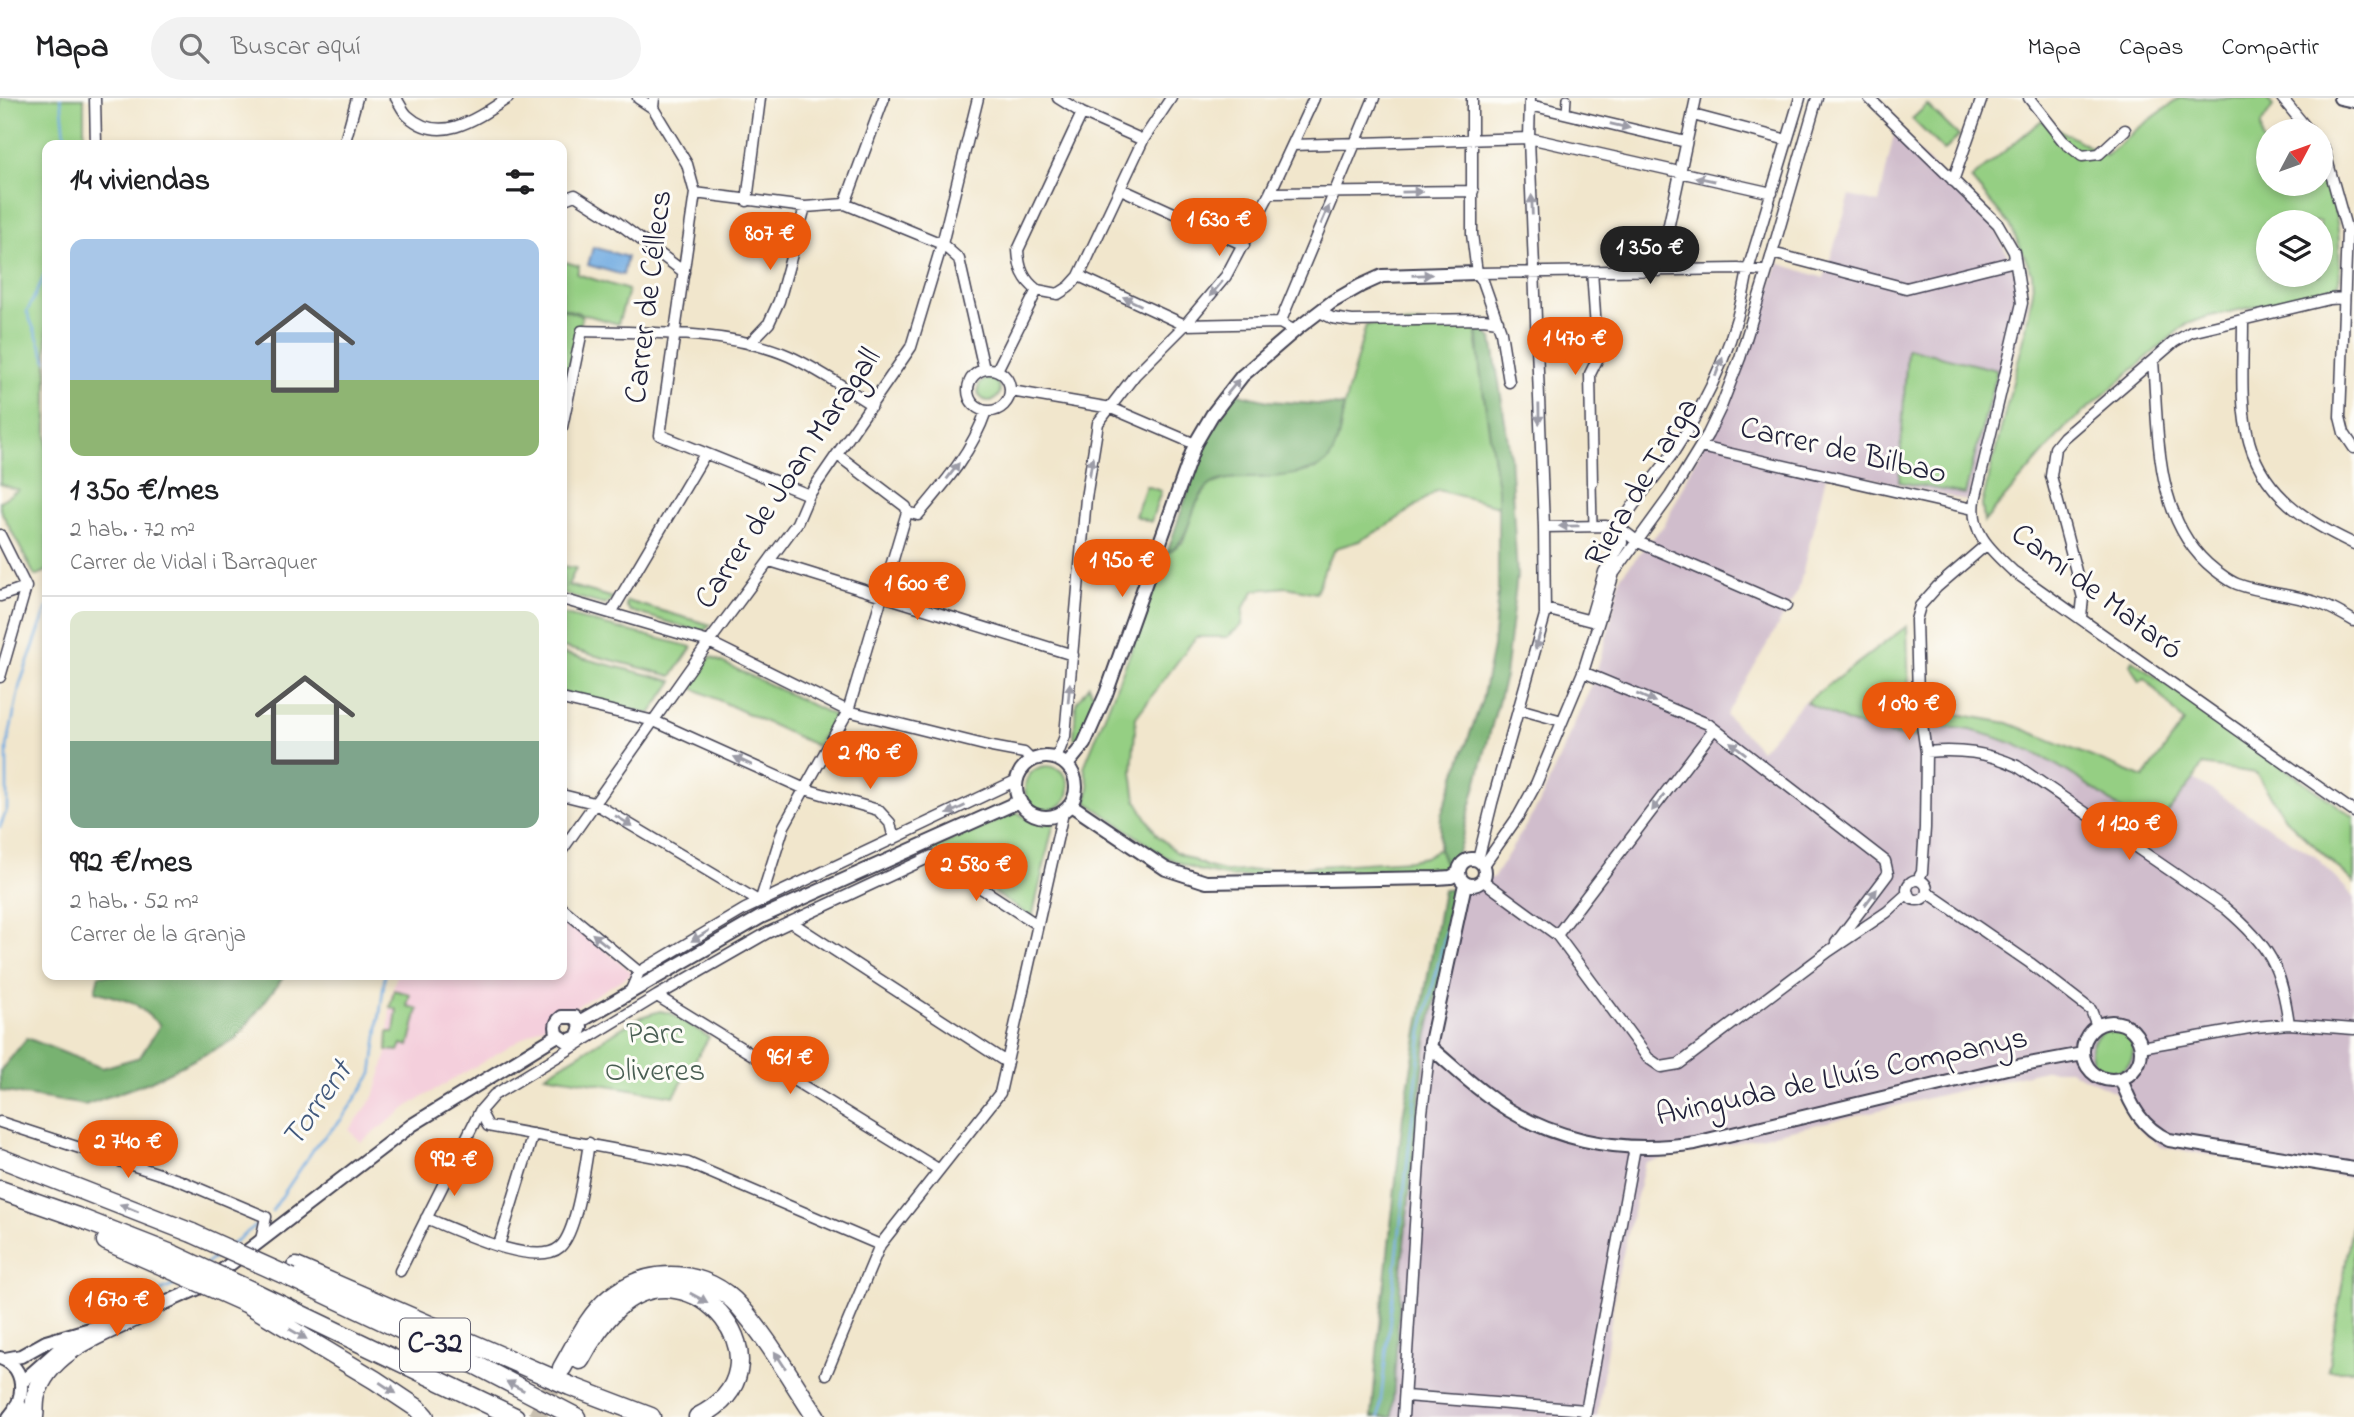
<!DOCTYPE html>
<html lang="es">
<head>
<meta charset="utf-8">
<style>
  body { margin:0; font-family:"Indie Flower",sans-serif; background:#f2f2f2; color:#202124; height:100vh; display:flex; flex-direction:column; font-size:26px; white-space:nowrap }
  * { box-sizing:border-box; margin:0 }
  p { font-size:23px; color:#757577 }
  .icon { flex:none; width:38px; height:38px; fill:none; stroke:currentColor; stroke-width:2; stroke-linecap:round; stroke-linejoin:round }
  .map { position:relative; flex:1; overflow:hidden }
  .panel { position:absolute; left:42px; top:42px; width:525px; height:840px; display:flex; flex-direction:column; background:#fff; border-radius:14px; box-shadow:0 4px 10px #0003 }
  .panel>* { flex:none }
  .needle { width:46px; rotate:49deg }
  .controls { position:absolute; left:2256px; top:21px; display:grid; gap:14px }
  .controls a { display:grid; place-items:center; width:77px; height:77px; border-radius:50%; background:#fff; box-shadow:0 4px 10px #0003; font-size:35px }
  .price { position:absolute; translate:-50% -60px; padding:0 16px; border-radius:24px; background:#ea580c; color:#fff; font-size:23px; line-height:46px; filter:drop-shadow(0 2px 4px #0008) }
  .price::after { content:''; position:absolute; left:50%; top:42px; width:21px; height:16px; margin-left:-10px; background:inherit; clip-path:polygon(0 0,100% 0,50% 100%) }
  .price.active { background:#222; color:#fff }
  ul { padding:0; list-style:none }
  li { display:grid; align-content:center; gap:14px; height:371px; padding:0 28px }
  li+li { border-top:2px solid #e0e0e0 }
  li span { display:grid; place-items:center; height:217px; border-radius:14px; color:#555 }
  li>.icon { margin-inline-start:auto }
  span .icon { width:126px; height:126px; fill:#fffc; stroke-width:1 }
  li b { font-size:30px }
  h2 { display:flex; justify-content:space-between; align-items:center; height:84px; padding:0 28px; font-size:30px }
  header { display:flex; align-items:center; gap:42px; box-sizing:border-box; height:98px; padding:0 35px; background:#fff; border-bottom:2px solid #e0e0e0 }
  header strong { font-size:33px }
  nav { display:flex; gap:38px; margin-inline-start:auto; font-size:24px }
  .search { width:490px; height:63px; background:#f2f2f2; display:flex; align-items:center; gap:18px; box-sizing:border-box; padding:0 24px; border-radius:38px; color:#757577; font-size:26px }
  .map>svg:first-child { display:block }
</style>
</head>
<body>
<header>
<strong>Mapa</strong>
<div class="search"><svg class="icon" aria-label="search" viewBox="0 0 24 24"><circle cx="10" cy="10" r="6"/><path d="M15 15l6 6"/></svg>Buscar aquí</div>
<nav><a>Mapa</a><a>Capas</a><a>Compartir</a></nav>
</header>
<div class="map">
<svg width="2354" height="1319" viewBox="0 0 2354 1319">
  <rect width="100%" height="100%" fill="#fdfcf7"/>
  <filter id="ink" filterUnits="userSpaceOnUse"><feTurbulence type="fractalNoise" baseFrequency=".0143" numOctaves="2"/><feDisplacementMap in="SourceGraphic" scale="14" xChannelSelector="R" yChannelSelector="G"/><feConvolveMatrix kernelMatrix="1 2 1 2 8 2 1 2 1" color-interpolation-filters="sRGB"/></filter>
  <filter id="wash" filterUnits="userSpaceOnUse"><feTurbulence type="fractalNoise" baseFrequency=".00686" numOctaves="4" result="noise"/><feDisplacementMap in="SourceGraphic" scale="28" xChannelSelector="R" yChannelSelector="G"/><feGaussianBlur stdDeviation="1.57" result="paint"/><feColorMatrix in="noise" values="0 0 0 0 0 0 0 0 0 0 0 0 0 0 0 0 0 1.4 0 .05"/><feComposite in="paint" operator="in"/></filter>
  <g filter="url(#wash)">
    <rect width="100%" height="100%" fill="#f1e6cc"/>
    <path fill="#f4cfdc" d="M562,817L633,875L413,1005L361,1044L349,1032L374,999L387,955L391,896L397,877H562Z"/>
    <path fill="#d0bdcc" d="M1895,31L1996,131L2028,205L1968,403L1828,370L1798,493L1726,617L1761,652L1805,602L1880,636L1930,629L1973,632L2039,656L2118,708L2151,736L2194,681L2316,759L2354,799V1081L2162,1049L2134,1026L2115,994L2069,972H2044L1875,1013L1645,1065L1617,1180L1597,1319H1392L1401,1174L1426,945L1460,791L1494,779L1539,706L1594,581L1609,531L1620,479L1665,426L1752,244L1778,165L1824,180L1850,98L1879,105Z"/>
    <path fill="#95cf83" stroke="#5c785f" stroke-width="2" fill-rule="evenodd" d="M0,0H84V47H47V473L35,478L0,411V403L18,392L0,386Z
      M2180,0H2266L2273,8L2261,26L2262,41L2268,52V86H2320L2321,65C2338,111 2341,138 2339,186L2323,194L2206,219L2185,227L2065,330L1984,424L1982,406L2024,240L2033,193L2032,175L2010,127L1971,81L2042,22L2106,58L2137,31ZM2268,124H2320V177H2268Z
      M1927,7L1959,38L1944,53L1912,21Z
      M562,163L579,168L577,176L628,192L618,226L562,210Z
      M562,211L582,218L562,301Z
      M1462,224L1477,226L1476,238L1498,391V408L1438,392L1387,428L1359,443L1336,450L1327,464L1316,495L1287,489L1255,492L1244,509L1242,527L1227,539H1196L1136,619L1132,674L1136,702L1157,737L1176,754L1208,769L1228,774L1410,762L1425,759L1439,751L1447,770L1381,771L1230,779L1197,772L1166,759L1087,704L1089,688L1084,669L1130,555L1167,455L1183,444L1194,409L1209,387L1234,379L1280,378L1316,371L1339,335L1344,308L1366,227Z
      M1907,250L1997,272L1965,396L1899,384Z
      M978 292a11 11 0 1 1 22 0a11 11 0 1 1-22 0Z
      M1146,388L1161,393L1151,424L1135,418Z
      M562,468L576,470L568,487L614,500L605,507L564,496Z
      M627,503L711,527L702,534L630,513L626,507Z
      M562,516L692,549L672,578L562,549Z
      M1907,528L1909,598L1917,639C1872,637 1846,624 1806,604Z
      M562,555L673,583L650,616L562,595Z
      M711,559L835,618L817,648L688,588Z
      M2132,562L2354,719V785L2285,720L2256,675L2202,667L2194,681L2151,736C2100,693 2041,649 1974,633C1960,629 1944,630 1930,629L1928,611L2008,625L2144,680L2184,624L2145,580L2139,584L2130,566Z
      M1089,587L1091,594L1100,596L1082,643L1074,640L1076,605Z
      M1025 690a22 22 0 1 1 44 0a22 22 0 1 1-44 0Z
      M1017,714C1030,722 1039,729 1054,724L1032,820L931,751Z
      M394,892L410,896L407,908L418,911L409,948L402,946L399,953L387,952L388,934H394L397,912L390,909Z
      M660,913L670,915L709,939L674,998L545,977L638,920Z
      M2091 953a21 21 0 1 1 42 0a21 21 0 1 1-42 0Z
      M2354,1115V1272H2328Z"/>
    <path fill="#78b271" stroke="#4d6a56" stroke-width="2" d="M1477,226L1492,240L1510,356L1517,478L1505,578L1459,751L1447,770L1439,751L1441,717L1482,602L1493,549L1498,494V391L1480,272Z
      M1235,295L1268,303L1344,308C1341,324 1339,346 1330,360C1319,377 1268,380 1249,380C1237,380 1217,380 1208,389C1187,409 1194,440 1167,455L1204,347Z
      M1460,791L1426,945L1401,1174L1392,1319H1372L1377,1255L1403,1018L1443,792Z
      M99,877H285L236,941L149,984L85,1007L0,993V973L27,940L102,970L140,959L160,927L134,905L95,893Z"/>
    <path fill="#71abe1" stroke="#4a668e" stroke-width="2" d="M593,149L627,159L623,177L588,167Z"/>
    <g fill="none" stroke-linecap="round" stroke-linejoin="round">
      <path stroke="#71abe1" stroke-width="2.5" d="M61,0L66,47
        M47,172L27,214L47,263
        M0,729L7,711V649L20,586L47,510
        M272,1113L317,1046L341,1022L372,976L385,877
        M232,1146L259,1125
        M207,1165L221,1155
        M148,1206L152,1197L181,1184
        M1379,1319L1422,934L1454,799"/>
    </g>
  </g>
  <g filter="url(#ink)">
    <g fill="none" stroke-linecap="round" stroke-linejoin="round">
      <path stroke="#c8bfaf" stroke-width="18" stroke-dasharray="18 9" stroke-linecap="butt" d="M537,1319L562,1270"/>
      <defs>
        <path id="pedestrian" d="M1566,15L1567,0
          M1592,385L1593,428"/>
        <path id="minor" d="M95,0L96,47
          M396,0C400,6 403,14 408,18C441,48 479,19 508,0
          M638,0L653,10
          M654,0L653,10L687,66L695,95L660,337L809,397
          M1058,0L1082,15L1143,42
          M1472,0V136L1477,175L1483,183L1501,234L1509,284
          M1869,0L1998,126L2014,154L2022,205L1975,402C1970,435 1991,452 2013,473L2354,714
          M2029,0L2063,43L2082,58L2099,56L2125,32
          M2282,0L2309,33
          M1530,7L1686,44
          M1693,17L1787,42
          M344,47L357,0
          M1293,47L1529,40L1772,95
          M2320,47L2324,51L2347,133L2340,319L2344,335L2354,350
          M1953,83L1982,0
          M1121,91L1244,147
          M695,95L805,109L845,106L942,146L959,161L984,271
          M1270,95L1473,93
          M562,102L575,97L613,121L684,174
          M747,103L760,0
          M845,106L884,0
          M1772,155L1906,190L2015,163
          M1659,173L1696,0
          M1477,175L1738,171L1767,173
          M1079,178L1185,227L1280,225L1295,233
          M1037,192C1023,181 1019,170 1018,152L1082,15
          M1320,214L1332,220L1352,223L1483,221L1498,223
          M2243,222C2243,303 2231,369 2307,420C2321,430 2338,438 2354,446
          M1280,225L1374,0
          M749,246L769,225L779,203L805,109
          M2153,263C2159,334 2153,424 2215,472C2222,477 2229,483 2237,486C2264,496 2294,496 2321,506C2332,510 2344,517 2354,523
          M968 292a21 21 0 1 1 42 0a21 21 0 1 1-42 0Z
          M997,272L1037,192L1058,196L1069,189L1079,178L1143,42L1171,0
          M1011,293L1111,310L1195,346
          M562,329L582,233C647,235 729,232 789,258C818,271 845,290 872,307
          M1701,349L1973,411
          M1592,385L1590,276L1598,260L1592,173
          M907,414L918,417C945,385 972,354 986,313
          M1544,429L1605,428L1621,431L1638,444L1786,508
          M0,437L26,489L0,579
          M770,463L1073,557
          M0,498L26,489
          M562,501L709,544L848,613L992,649L1024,655L1032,663
          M1545,511L1595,524
          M611,515L705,356
          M2081,519L2083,500L2051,378L2055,350L2064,339L2174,244L2191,234L2330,201L2344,200
          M1590,522L1604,474L1622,445L1621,431L1625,420C1639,397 1657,377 1673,355C1710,300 1737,237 1748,172L1800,0
          M1583,574L1708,626L1885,763L1888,776L1836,845
          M562,601L654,623L805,691L878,712L890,725L894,741
          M1519,611L1562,623
          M1926,654C1959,651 1987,654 2017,668L2225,810C2270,848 2281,868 2289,926
          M1056,661L1065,638L1086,400L1098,325L1135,277L1185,227L1226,178L1270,95L1314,0
          M562,697L594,705L760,804
          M562,752L709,544L797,425L809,397L911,249L942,146L978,0
          M1478,762L1492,705L1545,517L1544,429L1529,40L1530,0
          M1484,767L1519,717L1536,686L1583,574L1614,475L1670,398L1708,336L1721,309L1740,260L1767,173L1817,0
          M1482,782L1557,837L1648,960L1661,969L1679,966L1829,853L1887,814L1908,795
          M1918,782L1922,774L1925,730L1926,654L1918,599L1916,522L1920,508L1937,489L1987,446
          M1907 792a10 10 0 1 1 20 0a10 10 0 1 1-20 0Z
          M1927,794L2030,865L2091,912L2097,928
          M760,804L784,728L848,613L907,414L906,409L839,358
          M562,810L639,874
          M791,824L1006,964
          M1557,837L1714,631
          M631,892L639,874L745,811L1017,682
          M657,898L938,1071
          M2141,949L2255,929L2289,926L2354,931
          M480,1013L488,1028L688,1065L880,1147
          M0,1024L181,1083L266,1119L261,1142
          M426,1120C454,1131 535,1171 560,1149C577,1134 585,1069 589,1045
          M499,1147L533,1036
          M400,1173L480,1013L494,997L657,898L767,835L932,758L1036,826
          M826,1276L880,1147L1000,995L1063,715
          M1405,1298L1586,1312
          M1403,1319L1422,1015L1430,949
          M1585,1319L1635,1049"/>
        <path id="tertiary" d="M2340,0L2354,3
          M1016 689a30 30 0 1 1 60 0a30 30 0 1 1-60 0Z
          M1067,667L1084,646L1106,596L1195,346L1212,317L1242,278L1298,230L1332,204L1360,188L1382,178L1477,175
          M1071,707L1166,771L1206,784L1437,780L1451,779L1458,775
          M1459 774a13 13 0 1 1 26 0a13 13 0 1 1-26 0Z
          M1465,786L1430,949C1448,964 1464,980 1483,994C1543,1042 1620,1057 1695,1045L2007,970L2083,956
          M2083 953a29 29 0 1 1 58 0a29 29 0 1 1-58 0Z
          M579,924L761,819L1020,703
          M558,937C555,930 555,924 562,919H575L579,924
          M558,937L567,943L577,939L581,929L579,924
          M2121,981C2131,1008 2142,1030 2169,1042L2354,1071
          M138,1217L199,1190L412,1027L558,937
          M0,1260C27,1269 26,1301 9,1319
          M5,1261L21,1258L46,1244L107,1226
          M22,1284L73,1239"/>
        <path id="motorway" d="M0,1060L192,1135
          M0,1092L77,1119L174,1157
          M106,1143L163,1168
          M296,1169L570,1288L651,1319
          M292,1180L474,1266L576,1319
          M258,1196L515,1319
          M248,1206L375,1282L417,1310L425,1319
          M580,1262C589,1245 603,1224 617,1210C693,1141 798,1270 698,1319
          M562,1270C576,1246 588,1218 610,1200C650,1168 706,1171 740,1209C770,1243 791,1282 816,1319
          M18,1310V1319
          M34,1319C35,1312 34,1304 36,1297C50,1250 105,1235 144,1215"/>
      </defs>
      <use href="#pedestrian" stroke="#413f51" stroke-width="10"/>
      <use href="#minor" stroke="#413f51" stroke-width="13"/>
      <use href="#tertiary" stroke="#413f51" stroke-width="16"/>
      <use href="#motorway" stroke="#413f51" stroke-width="21"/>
      <use href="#pedestrian" stroke="#fff" stroke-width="7"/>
      <use href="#minor" stroke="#fff" stroke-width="10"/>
      <use href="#tertiary" stroke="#fff" stroke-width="12"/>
      <use href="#motorway" stroke="#fff" stroke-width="18"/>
      <defs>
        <path id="motorway-bridge" d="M192,1135L292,1180
          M174,1157L258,1196
          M163,1168L248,1206"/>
      </defs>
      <use href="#motorway-bridge" stroke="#413f51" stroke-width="21" stroke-linecap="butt"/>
      <use href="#motorway-bridge" stroke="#fff" stroke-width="18"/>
    </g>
    <defs><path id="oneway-solid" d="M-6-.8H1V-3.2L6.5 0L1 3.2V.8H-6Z" transform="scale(1.75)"/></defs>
    <g fill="#9c9ca7">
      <use href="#oneway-solid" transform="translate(1620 28) rotate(13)"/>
      <use href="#oneway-solid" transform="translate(1705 81) rotate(-168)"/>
      <use href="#oneway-solid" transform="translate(1412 94) rotate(-1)"/>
      <use href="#oneway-solid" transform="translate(1532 107) rotate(-92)"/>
      <use href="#oneway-solid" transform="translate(1325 117) rotate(-67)"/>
      <use href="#oneway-solid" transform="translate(1422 177) rotate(-2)"/>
      <use href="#oneway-solid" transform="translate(1216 191) rotate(130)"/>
      <use href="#oneway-solid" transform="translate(1132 203) rotate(-155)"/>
      <use href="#oneway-solid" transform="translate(1719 269) rotate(-69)"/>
      <use href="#oneway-solid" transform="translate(1233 289) rotate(-51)"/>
      <use href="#oneway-solid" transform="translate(1539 316) rotate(89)"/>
      <use href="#oneway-solid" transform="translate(1091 369) rotate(-81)"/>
      <use href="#oneway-solid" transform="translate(953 373) rotate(-53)"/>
      <use href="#oneway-solid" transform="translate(1569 428) rotate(179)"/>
      <use href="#oneway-solid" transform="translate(1538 542) rotate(106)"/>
      <use href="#oneway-solid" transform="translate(1069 595) rotate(-85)"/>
      <use href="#oneway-solid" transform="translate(1646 600) rotate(23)"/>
      <use href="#oneway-solid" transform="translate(1738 650) rotate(-142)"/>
      <use href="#oneway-solid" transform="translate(743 663) rotate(-155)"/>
      <use href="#oneway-solid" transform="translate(1658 705) rotate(127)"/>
      <use href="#oneway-solid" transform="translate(956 712) rotate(155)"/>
      <use href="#oneway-solid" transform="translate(624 723) rotate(31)"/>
      <use href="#oneway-solid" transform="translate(1871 799) rotate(-53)"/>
      <use href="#oneway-solid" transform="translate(700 838) rotate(149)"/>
      <use href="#oneway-solid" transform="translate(600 842) rotate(-141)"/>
      <use href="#oneway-solid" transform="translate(129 1110) rotate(-158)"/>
      <use href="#oneway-solid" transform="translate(699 1200) rotate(29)"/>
      <use href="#oneway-solid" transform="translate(298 1236) rotate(30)"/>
      <use href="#oneway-solid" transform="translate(780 1262) rotate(-123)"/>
      <use href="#oneway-solid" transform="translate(515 1288) rotate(-153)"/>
      <use href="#oneway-solid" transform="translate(388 1290) rotate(34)"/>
    </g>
  </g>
  <g text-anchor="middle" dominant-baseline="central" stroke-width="6" stroke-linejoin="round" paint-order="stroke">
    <rect fill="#fdfcf7" stroke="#646373" stroke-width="2" x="400" y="1220.5" width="70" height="53" rx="5"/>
    <g font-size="30" font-weight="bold" fill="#22223b">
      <text x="435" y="1247">C-32</text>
    </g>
    <g font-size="32" fill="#22223b" stroke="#fdfcf7">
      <text transform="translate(650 199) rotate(-83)">Carrer de Céllecs</text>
      <text transform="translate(1843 354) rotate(13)">Carrer de Bilbao</text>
      <text transform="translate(789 381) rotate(-56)">Carrer de Joan Maragall</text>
      <text transform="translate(1643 385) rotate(-59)">Riera de Targa</text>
      <text transform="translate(2096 495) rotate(37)">Camí de Mataró</text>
      <text transform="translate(1842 980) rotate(-12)">Avinguda de Lluís Companys</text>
    </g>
    <g font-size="32" fill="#4a5f54" stroke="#fdfcf7">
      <text x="655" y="937">Parc<tspan x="655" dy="37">Oliveres</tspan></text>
    </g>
    <g font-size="33" font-style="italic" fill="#42597d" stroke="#fdfcf7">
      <text transform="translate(318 1007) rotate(-55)">Torrent</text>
    </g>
  </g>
</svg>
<div class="controls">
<a><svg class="needle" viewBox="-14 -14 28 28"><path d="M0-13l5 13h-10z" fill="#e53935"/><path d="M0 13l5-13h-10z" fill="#757577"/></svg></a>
<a><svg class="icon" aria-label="layers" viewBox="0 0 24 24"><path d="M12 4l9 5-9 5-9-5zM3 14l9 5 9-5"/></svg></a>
</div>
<b class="price" style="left:1219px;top:160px">1 630 €</b>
<b class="price" style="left:770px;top:174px">807 €</b>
<b class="price active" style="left:1650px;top:188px">1 350 €</b>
<b class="price" style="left:1575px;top:279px">1 470 €</b>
<b class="price" style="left:1122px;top:501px">1 950 €</b>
<b class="price" style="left:917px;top:524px">1 600 €</b>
<b class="price" style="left:1909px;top:644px">1 090 €</b>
<b class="price" style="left:870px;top:693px">2 190 €</b>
<b class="price" style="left:2129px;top:764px">1 120 €</b>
<b class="price" style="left:976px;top:805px">2 580 €</b>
<b class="price" style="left:790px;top:998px">961 €</b>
<b class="price" style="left:128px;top:1082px">2 740 €</b>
<b class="price" style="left:454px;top:1100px">992 €</b>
<b class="price" style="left:117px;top:1240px">1 670 €</b>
<section class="panel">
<h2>14 viviendas<svg class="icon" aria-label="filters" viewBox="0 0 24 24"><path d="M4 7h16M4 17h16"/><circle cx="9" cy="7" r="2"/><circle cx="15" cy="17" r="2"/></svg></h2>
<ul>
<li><span style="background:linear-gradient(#a9c7e8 65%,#8fb573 0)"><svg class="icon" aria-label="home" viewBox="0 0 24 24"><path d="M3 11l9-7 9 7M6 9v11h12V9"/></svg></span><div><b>1 350 €/mes</b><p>2 hab. · 72 m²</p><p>Carrer de Vidal i Barraquer</p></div></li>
<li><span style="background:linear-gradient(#dfe7d0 60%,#7fa58c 0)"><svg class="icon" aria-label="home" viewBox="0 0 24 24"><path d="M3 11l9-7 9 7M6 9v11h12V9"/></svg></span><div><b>992 €/mes</b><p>2 hab. · 52 m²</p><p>Carrer de la Granja</p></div></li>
</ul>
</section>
</div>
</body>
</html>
